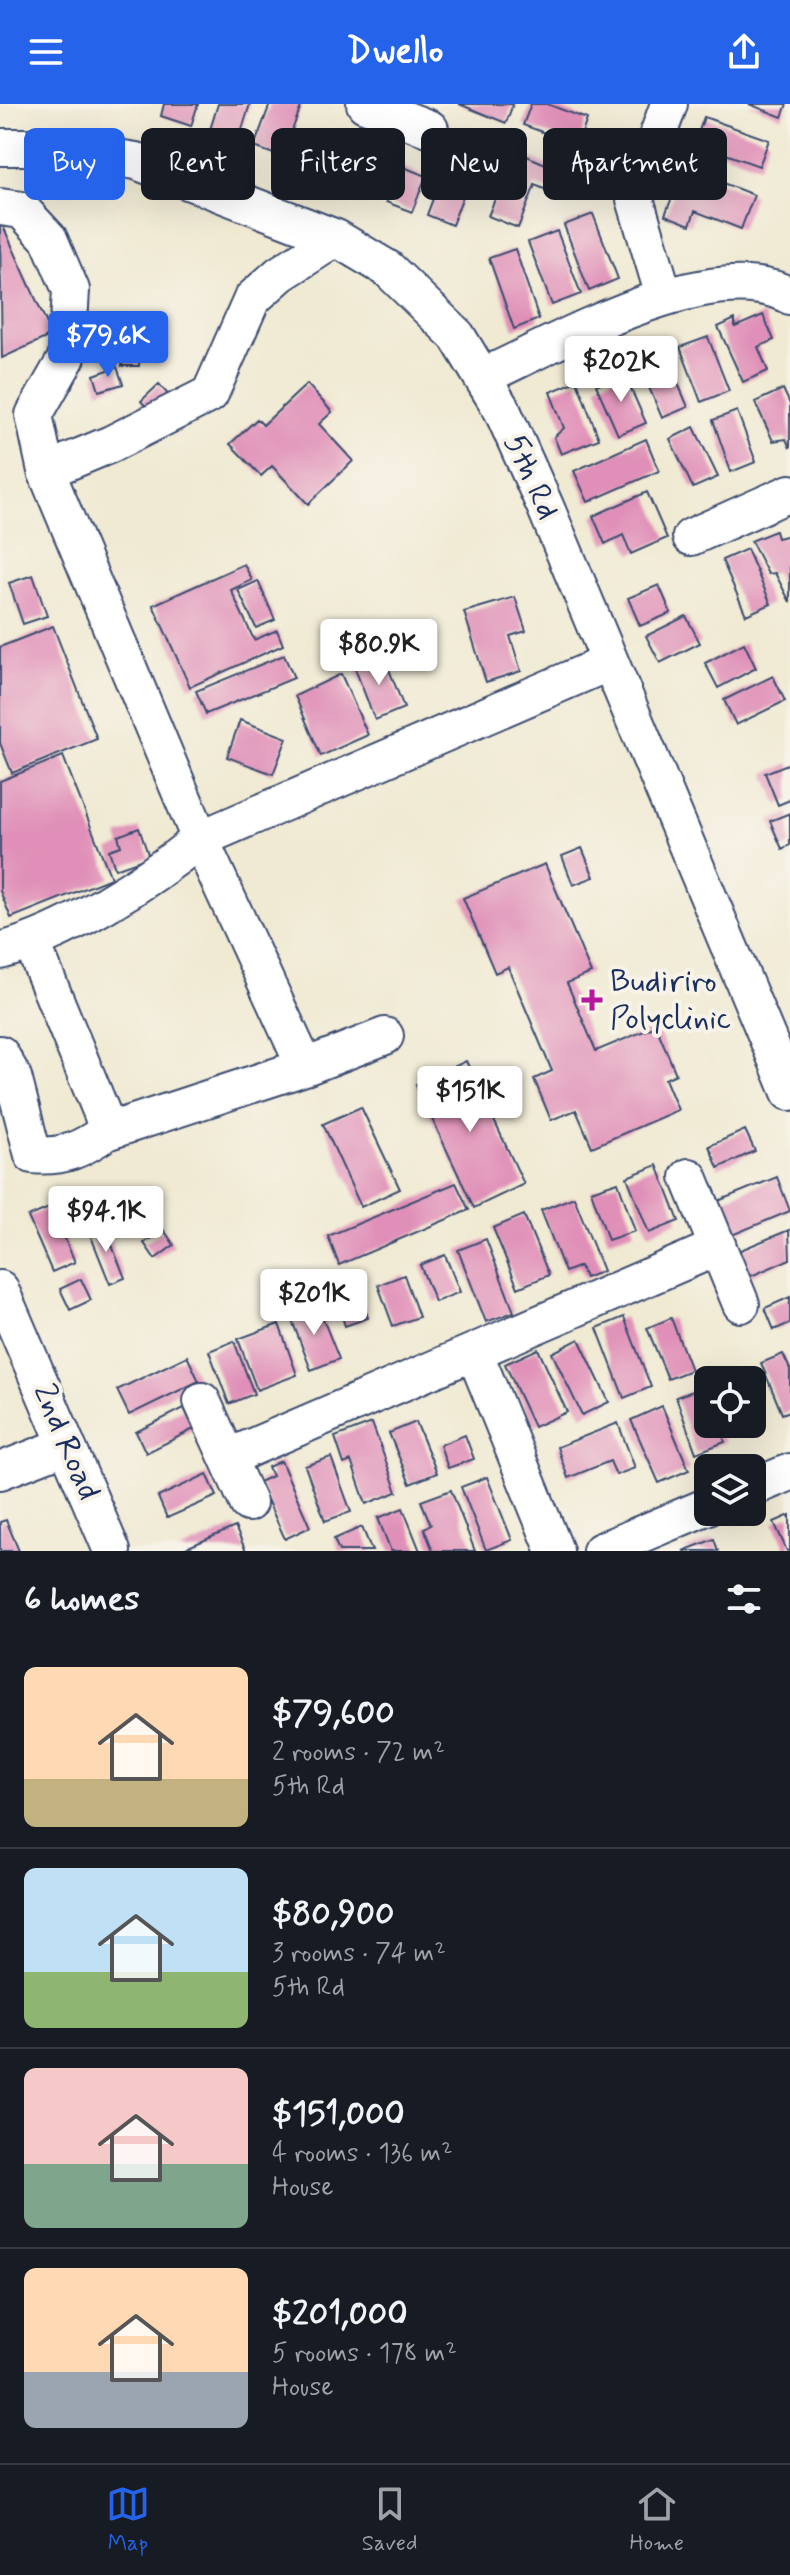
<!DOCTYPE html>
<html lang="en">
<head>
<meta charset="utf-8">
<style>
  body { margin:0; font-family:Mynerve,sans-serif; background:#20242c; color:#f1f3f6; height:100vh; display:flex; flex-direction:column; font-size:30px; white-space:nowrap }
  * { box-sizing:border-box; margin:0 }
  p { font-size:26px; color:#9ea1a6 }
  .icon { flex:none; width:44px; height:44px; fill:none; stroke:currentColor; stroke-width:2; stroke-linecap:round; stroke-linejoin:round }
  .map { position:relative; height:1447px; overflow:hidden }
  .drawer { display:flex; flex-direction:column; background:#171b24; flex:1 }
  .drawer>* { flex:none }
  .guide { position:absolute; left:24px; top:24px; width:742px; height:72px; display:flex; gap:16px }
  .buttons { position:absolute; left:694px; top:1262px; display:grid; gap:16px }
  .buttons a { display:grid; place-items:center; width:72px; height:72px; border-radius:12px; background:#171b24; box-shadow:0 8px 32px #0002; font-size:40px }
  .price { position:absolute; translate:-50% -68px; padding:0 18px; border-radius:8px; background:#fff; color:#222; font-size:26px; line-height:52px; filter:drop-shadow(0 2px 4px #0008) }
  .price::after { content:''; position:absolute; left:50%; top:48px; width:24px; height:18px; margin-left:-12px; background:inherit; clip-path:polygon(0 0,100% 0,50% 100%) }
  .price.current { background:#2563eb; color:#fff }
  ul { padding:0; list-style:none }
  li { display:flex; align-items:center; gap:24px; height:200px; padding:0 24px }
  li+li { border-top:2px solid #363941 }
  li span { display:grid; place-items:center; flex:none; width:224px; height:160px; border-radius:12px; color:#555 }
  li>.icon { margin-inline-start:auto }
  span .icon { width:96px; height:96px; fill:#fffc; stroke-width:1 }
  li b { font-size:34px }
  h2 { display:flex; justify-content:space-between; align-items:center; height:96px; padding:0 24px; font-size:34px }
  .tag { padding:0 28px; border-radius:12px; background:#171b24; box-shadow:0 8px 32px #0002; font-size:28px; line-height:72px }
  .tag.current { background:#2563eb; color:#fff }
  header { display:flex; justify-content:space-between; align-items:center; height:104px; padding:0 24px; background:#2563eb; color:#fff; font-size:36px; font-weight:700 }
  .dock { display:flex; justify-content:space-around; align-items:center; height:112px; border-top:2px solid #363941; background:#171b24; font-size:22px; color:#9ea1a6 }
  .dock a { display:grid; justify-items:center; gap:4px }
  .dock .current { color:#2563eb }
  .map>svg:first-child { display:block }
</style>
</head>
<body>
<header><svg class="icon" aria-label="menu" viewBox="0 0 24 24"><path d="M4 6h16M4 12h16M4 18h16"/></svg>Dwello<svg class="icon" aria-label="share" viewBox="0 0 24 24"><path d="M12 15V3M7 8l5-5 5 5M5 13v7h14v-7"/></svg></header>
<div class="map">
<svg width="790" height="1447" viewBox="0 0 790 1447">
  <rect width="100%" height="100%" fill="#f7f3e8"/>
  <filter id="ink" filterUnits="userSpaceOnUse"><feTurbulence type="fractalNoise" baseFrequency=".0125" numOctaves="2"/><feDisplacementMap in="SourceGraphic" scale="16" xChannelSelector="R" yChannelSelector="G"/><feConvolveMatrix kernelMatrix="1 2 1 2 8 2 1 2 1" color-interpolation-filters="sRGB"/></filter>
  <filter id="wash" filterUnits="userSpaceOnUse"><feTurbulence type="fractalNoise" baseFrequency=".006" numOctaves="4" result="noise"/><feDisplacementMap in="SourceGraphic" scale="32" xChannelSelector="R" yChannelSelector="G"/><feGaussianBlur stdDeviation="1.8" result="paint"/><feColorMatrix in="noise" values="0 0 0 0 0 0 0 0 0 0 0 0 0 0 0 0 0 1.4 0 .05"/><feComposite in="paint" operator="in"/></filter>
  <g filter="url(#wash)">
    <rect width="100%" height="100%" fill="#f0ead3"/>
    <g id="blocks">
      <path fill="#e090b8" d="M164,0H198L191,22L161,12Z
        M218,0H250L238,38L209,29Z
        M270,0H302L282,53L254,43Z
        M459,0H513L506,19Z
        M531,0H547L587,15L578,41L523,21Z
        M749,0H787L782,13Z
        M704,13L769,36L759,62L712,45L707,59L690,52Z
        M331,37L359,48L346,83L318,73Z
        M515,47L567,69L558,91L535,81L518,124L488,112Z
        M448,54L486,68L478,92L465,87L452,121L427,111Z
        M401,62L426,72L412,108L386,98Z
        M684,64L754,91L741,125L695,107L690,121L665,111Z
        M593,110L618,175L589,187L564,121Z
        M3,122L52,231L2,254L0,123Z
        M557,127L581,190L552,201L528,138Z
        M515,145L539,215L514,225L489,154Z
        M763,211L774,236L758,243L768,267L743,278L718,223L735,215V223Z
        M708,233L729,287L701,298L680,243Z
        M123,237L140,238L139,262H122Z
        M663,244L688,303L662,314L637,255Z
        M117,263L123,280L99,287L94,271Z
        M624,269L646,319L618,331L596,281Z
        M577,277L599,335L561,350L554,333L564,324L550,288Z
        M159,280L170,293L152,310L141,297Z
        M307,280L332,308L319,320L353,357L308,400L272,362L261,372L230,340L257,315L263,321Z
        M783,285L790,300V344L786,335L773,337L755,298Z
        M737,307L756,358L731,368L713,316Z
        M694,323L718,373L693,384L670,335Z
        M646,335L659,367L588,398L574,367Z
        M647,388L667,434L631,450L623,431L605,440L593,412Z
        M775,427L777,434L790,431V498L775,469L768,470L751,437Z
        M747,445L771,500L746,511L722,456Z
        M244,460L252,476L231,486L254,536L277,526L283,541L190,583L153,501Z
        M33,471L47,512L23,520L9,479Z
        M258,477L275,516L256,524L238,486Z
        M659,481L671,509L640,522L628,494Z
        M515,493L526,527L510,532L521,567L486,578L464,508Z
        M686,512L700,539L660,559L646,532Z
        M53,522L97,635L12,669L0,639V543Z
        M744,539L756,564L718,584L705,559Z
        M383,550L404,604L375,616L354,562Z
        M284,551L294,574L206,610L196,587Z
        M341,570L368,631L321,652L295,592Z
        M773,572L785,597L736,621L724,596Z
        M240,616L287,634L273,670L227,653Z
        M63,652L111,774L11,814L0,787V677Z
        M790,659V696L778,701L765,669Z
        M790,709V741L782,745L770,717Z
        M139,724L149,753L115,765L109,746L121,742L118,732Z
        M582,744L594,773L573,781L562,752Z
        M545,760L591,869L567,879L596,947L656,922L676,970L665,975L678,1006L592,1043L576,1006L551,1016L534,975L552,967L508,863L495,869L463,794Z
        M466,957L524,1080L474,1104L416,981Z
        M361,1003L400,1085L361,1103L323,1020Z
        M745,1026L755,1047L718,1064L709,1042Z
        M657,1061L679,1117L649,1129L627,1073Z
        M777,1073L790,1107L732,1131L718,1097Z
        M618,1078L635,1127L608,1136L591,1087Z
        M456,1079L469,1106L339,1161L328,1132Z
        M574,1093L603,1167L585,1174L580,1162L565,1168L541,1106Z
        M51,1103L75,1158L52,1168L28,1113Z
        M524,1111L549,1171L518,1184L493,1124Z
        M103,1119L125,1174L110,1180L88,1125Z
        M164,1126L174,1141L155,1155L144,1139Z
        M789,1126L790,1155L749,1173L738,1147Z
        M486,1135L514,1208L486,1218L458,1146Z
        M445,1151L460,1188L435,1198L420,1161Z
        M404,1171L419,1213L393,1222L378,1181Z
        M81,1175L91,1196L70,1206L60,1185Z
        M360,1189L368,1214L345,1222L337,1197Z
        M790,1193V1219L774,1226L765,1204Z
        M317,1200L339,1255L311,1266L290,1211Z
        M624,1213L651,1283L624,1294L597,1224Z
        M671,1214L691,1266L668,1275L647,1224Z
        M279,1220L297,1271L257,1286L238,1235Z
        M579,1235L609,1298L582,1311L552,1249Z
        M234,1237L254,1290L229,1300L209,1247Z
        M538,1245L567,1308L534,1323L505,1260Z
        M783,1250L790,1265V1307L782,1310L761,1259Z
        M187,1252L199,1277L129,1311L117,1286Z
        M743,1265L747,1276H713Z
        M704,1283L708,1320H718L725,1338L696,1349L676,1293Z
        M752,1290L762,1316L752,1319Z
        M662,1302L689,1366L659,1379L631,1316Z
        M184,1304L194,1325L146,1349L136,1328Z
        M416,1318L437,1369L410,1380L389,1329Z
        M372,1319L397,1388L366,1400L351,1357L344,1360L335,1333Z
        M618,1319L635,1364L616,1371L610,1357L568,1374L557,1343Z
        M465,1331L474,1355L448,1364L440,1341Z
        M331,1353L351,1408L325,1417L305,1362Z
        M281,1357L310,1423L285,1435L259,1378L272,1372L268,1363Z
        M207,1370L217,1392L167,1414L158,1393Z
        M487,1373L512,1436L486,1446L461,1383Z
        M451,1386L475,1447H433L424,1424L431,1421L421,1397Z
        M403,1404L420,1447H391L378,1414Z
        M790,1411V1447H787L774,1418Z
        M6,1416L19,1447H0V1418Z
        M235,1423L246,1447H179Z
        M362,1423L372,1447H339L334,1435Z
        M714,1435L718,1447H683Z"/>
    </g>
  </g>
  <g filter="url(#ink)">
    <use href="#blocks" fill-opacity="0" stroke="#3b4b70" stroke-width="2"/>
    <g fill="none" stroke-linecap="round" stroke-linejoin="round">
      <defs>
        <path id="minor" d="M365,0L430,25
          M0,43H48L136,57L336,134L388,165L457,232L502,306L545,402L790,988
          M0,103L22,106L49,135L71,186L67,253L34,311L46,367L200,735L305,963L106,1028
          M664,192L635,95L669,0
          M482,273C557,239 712,149 790,192
          M46,367L111,340L210,290L252,195L280,170L336,134
          M691,433L790,389
          M0,847C66,830 147,778 200,735L610,558
          M0,950L13,973L33,1051C63,1054 82,1045 106,1028L103,1012L32,839
          M305,963L385,932
          M689,1073L741,1200
          M0,1185L112,1447
          M475,1250L555,1447
          M202,1297L248,1399
          M229,1353L718,1143
          M0,1367L67,1341
          M752,1384L790,1368
          M601,1447L708,1402"/>
      </defs>
      <use href="#minor" stroke="#3b4b70" stroke-width="40"/>
      <use href="#minor" stroke="#fff" stroke-width="36"/>
    </g>
  </g>
  <path fill="#b5179e" stroke="#f7f3e8" stroke-width="3" d="M588 884h8v8h8v8h-8v8h-8v-8h-8v-8h8z"/>
  <g text-anchor="middle" dominant-baseline="central" stroke-width="8" stroke-linejoin="round" paint-order="stroke">
    <g font-size="32" fill="#1b2f5e" stroke="#f7f3e8">
      <text transform="translate(531 373) rotate(66)">5th Rd</text>
      <text transform="translate(66 1338) rotate(67)">2nd Road</text>
    </g>
    <g font-size="32" fill="#1b2f5e" stroke="#f7f3e8" text-anchor="start">
      <text x="610" y="878">Budiriro<tspan x="610" dy="37">Polyclinic</tspan></text>
    </g>
  </g>
</svg>
<div class="buttons">
<a><svg class="icon" aria-label="locate" viewBox="0 0 24 24"><circle cx="12" cy="12" r="6"/><path d="M12 2v4M12 18v4M2 12h4M18 12h4"/></svg></a>
<a><svg class="icon" aria-label="layers" viewBox="0 0 24 24"><path d="M12 4l9 5-9 5-9-5zM3 14l9 5 9-5"/></svg></a>
</div>
<b class="price current" style="left:108px;top:275px">$79.6K</b>
<b class="price" style="left:621px;top:300px">$202K</b>
<b class="price" style="left:379px;top:583px">$80.9K</b>
<b class="price" style="left:470px;top:1030px">$151K</b>
<b class="price" style="left:106px;top:1150px">$94.1K</b>
<b class="price" style="left:314px;top:1233px">$201K</b>
<div class="guide">
<a class="tag current">Buy</a>
<a class="tag">Rent</a>
<a class="tag">Filters</a>
<a class="tag">New</a>
<a class="tag">Apartment</a>
</div>
</div>
<section class="drawer">
<h2>6 homes<svg class="icon" aria-label="filters" viewBox="0 0 24 24"><path d="M4 7h16M4 17h16"/><circle cx="9" cy="7" r="2"/><circle cx="15" cy="17" r="2"/></svg></h2>
<ul>
<li><span style="background:linear-gradient(#ffd9b3 70%,#c2b280 0)"><svg class="icon" aria-label="home" viewBox="0 0 24 24"><path d="M3 11l9-7 9 7M6 9v11h12V9"/></svg></span><div><b>$79,600</b><p>2 rooms · 72 m²</p><p>5th Rd</p></div></li>
<li><span style="background:linear-gradient(#bfe0f5 65%,#8fb573 0)"><svg class="icon" aria-label="home" viewBox="0 0 24 24"><path d="M3 11l9-7 9 7M6 9v11h12V9"/></svg></span><div><b>$80,900</b><p>3 rooms · 74 m²</p><p>5th Rd</p></div></li>
<li><span style="background:linear-gradient(#f6c9c9 60%,#7fa58c 0)"><svg class="icon" aria-label="home" viewBox="0 0 24 24"><path d="M3 11l9-7 9 7M6 9v11h12V9"/></svg></span><div><b>$151,000</b><p>4 rooms · 136 m²</p><p>House</p></div></li>
<li><span style="background:linear-gradient(#ffd9b3 65%,#9aa5b1 0)"><svg class="icon" aria-label="home" viewBox="0 0 24 24"><path d="M3 11l9-7 9 7M6 9v11h12V9"/></svg></span><div><b>$201,000</b><p>5 rooms · 178 m²</p><p>House</p></div></li>
</ul>
</section>
<nav class="dock">
<a class="current"><svg class="icon" aria-label="map" viewBox="0 0 24 24"><path d="M3 6l6-2 6 2 6-2v14l-6 2-6-2-6 2zM9 4v14M15 6v14"/></svg>Map</a>
<a><svg class="icon" aria-label="saved" viewBox="0 0 24 24"><path d="M7 4h10v16l-5-4-5 4z"/></svg>Saved</a>
<a><svg class="icon" aria-label="home" viewBox="0 0 24 24"><path d="M3 11l9-7 9 7M6 9v11h12V9"/></svg>Home</a>
</nav>
</body>
</html>
